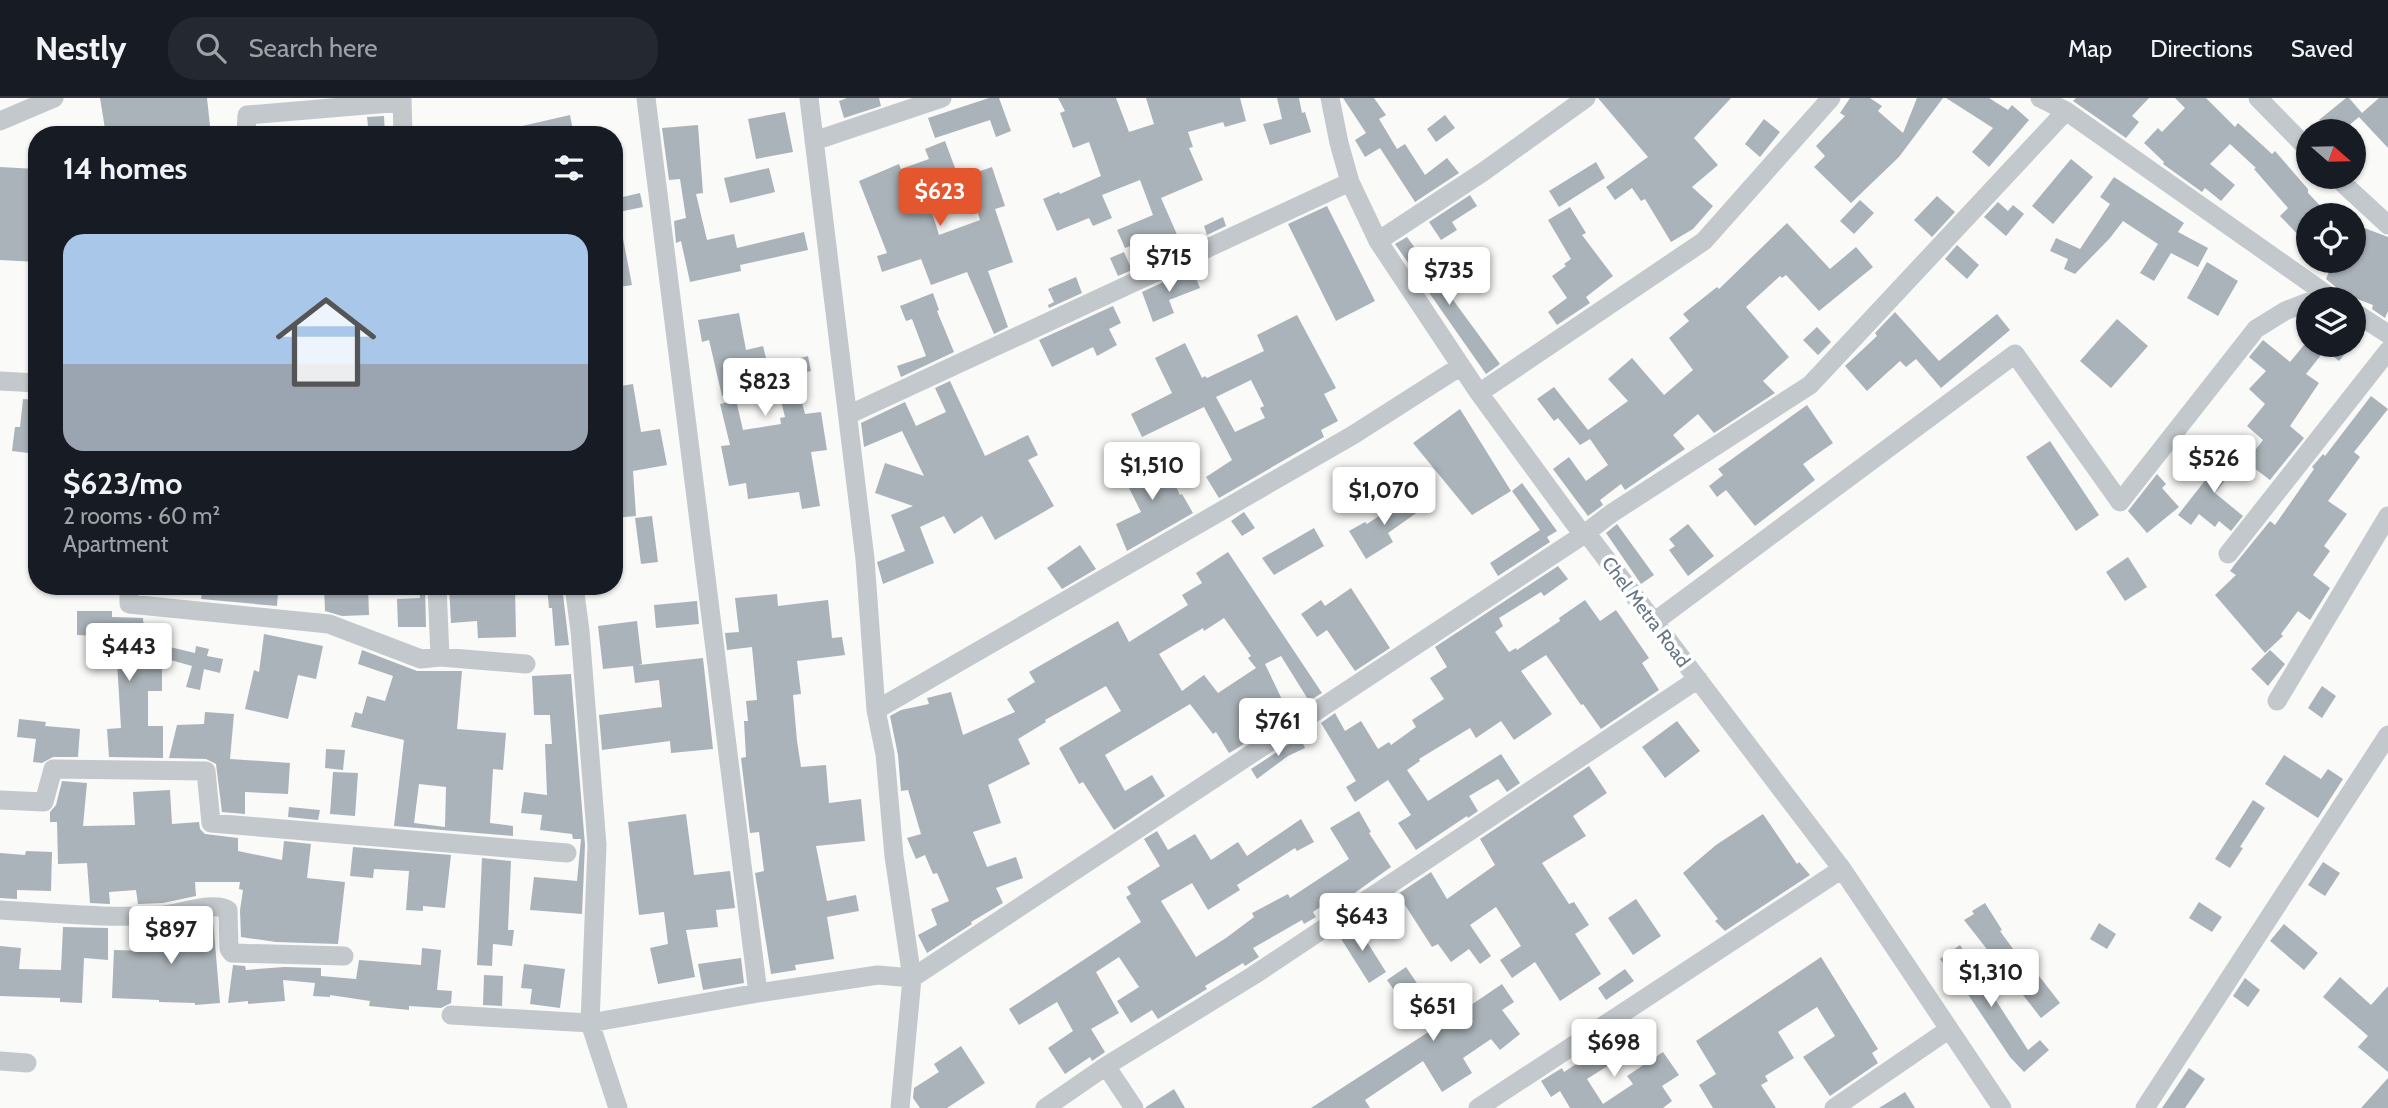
<!DOCTYPE html>
<html lang="en">
<head>
<meta charset="utf-8">
<style>
  body { margin:0; font-family:Cabin,sans-serif; background:#242831; color:#f1f3f6; height:100vh; display:flex; flex-direction:column; font-size:26px; white-space:nowrap }
  * { box-sizing:border-box; margin:0 }
  p { font-size:23px; color:#9ea1a6 }
  .icon { flex:none; width:38px; height:38px; fill:none; stroke:currentColor; stroke-width:2; stroke-linecap:round; stroke-linejoin:round }
  .map { position:relative; flex:1; overflow:hidden }
  .drawer { position:absolute; left:28px; top:28px; width:595px; height:469px; display:flex; flex-direction:column; background:#171b24; border-radius:28px; box-shadow:0 2px 5px #0004 }
  .drawer>* { flex:none }
  .needle { width:46px; rotate:110deg }
  .buttons { position:absolute; left:2296px; top:21px; display:grid; gap:14px }
  .buttons a { display:grid; place-items:center; width:70px; height:70px; border-radius:50%; background:#171b24; box-shadow:0 2px 5px #0004; font-size:35px }
  .price { position:absolute; translate:-50% -60px; padding:0 16px; border-radius:7px; background:#fff; color:#222; font-size:23px; line-height:46px; filter:drop-shadow(0 2px 4px #0008) }
  .price::after { content:''; position:absolute; left:50%; top:42px; width:21px; height:16px; margin-left:-10px; background:inherit; clip-path:polygon(0 0,100% 0,50% 100%) }
  .price.on { background:#e4572e; color:#fff }
  ul { padding:0; list-style:none }
  li { display:grid; align-content:center; gap:14px; height:371px; padding:0 35px }
  li+li { border-top:2px solid #363941 }
  li span { display:grid; place-items:center; height:217px; border-radius:21px; color:#555 }
  li>.icon { margin-inline-start:auto }
  span .icon { width:126px; height:126px; fill:#fffc; stroke-width:1 }
  li b { font-size:30px }
  h2 { display:flex; justify-content:space-between; align-items:center; height:84px; padding:0 35px; font-size:30px }
  header { display:flex; align-items:center; gap:42px; box-sizing:border-box; height:98px; padding:0 35px; background:#171b24; border-bottom:2px solid #363941 }
  header strong { font-size:33px }
  nav { display:flex; gap:38px; margin-inline-start:auto; font-size:24px }
  .search { width:490px; height:63px; background:#242831; display:flex; align-items:center; gap:18px; box-sizing:border-box; padding:0 24px; border-radius:28px; color:#9ea1a6; font-size:26px }
  .map>svg:first-child { display:block }
</style>
</head>
<body>
<header>
<strong>Nestly</strong>
<div class="search"><svg class="icon" aria-label="search" viewBox="0 0 24 24"><circle cx="10" cy="10" r="6"/><path d="M15 15l6 6"/></svg>Search here</div>
<nav><a>Map</a><a>Directions</a><a>Saved</a></nav>
</header>
<div class="map">
<svg width="2388" height="1010" viewBox="0 0 2388 1010">
  <rect width="100%" height="100%" fill="#fafaf8"/>
  <path fill="#aab3b9" fill-rule="evenodd" d="M100,0H207L211,37H106Z
    M847,0H879L881,8L844,20L839,3Z
    M989,0H999L1011,33L996,39L990,22L935,40L928,20Z
    M1058,0H1116L1129,34L1154,26L1146,0H1240L1246,23L1225,29L1223,24L1188,34L1193,49L1189,50L1203,82L1161,100L1182,148L1156,161L1148,141L1125,150L1117,132L1153,117L1140,82L1102,97L1112,120L1093,128L1089,120L1057,133L1043,101L1059,94L1060,96L1101,78L1089,44L1073,50L1060,15L1065,13Z
    M1277,0H1299L1302,15L1305,14L1311,34L1270,47L1263,26L1282,21Z
    M1343,0H1374L1386,17L1379,21L1397,51L1405,46L1425,77L1447,60L1459,75L1415,104L1380,50L1365,59L1355,42L1366,35Z
    M1598,0H1731L1694,40L1718,67L1692,89L1713,108L1693,131L1671,144L1645,101L1641,103L1632,90L1615,102L1606,89L1648,59Z
    M1850,0H1870L1882,8L1878,13L1903,35L1917,0H1943L1899,59L1851,105L1814,69L1825,58L1816,48L1845,18L1840,15Z
    M1946,0H1989L2008,12L2012,7L2029,22L1989,69L1972,54L1993,30Z
    M2076,0H2149L2132,18L2139,24L2126,40L2073,3Z
    M2175,0H2206L2235,29L2238,25L2272,56L2275,53L2308,91V95L2329,117H2308V147L2280,118L2288,110L2254,71L2256,70L2230,46L2210,66L2235,87L2221,103L2205,90L2202,94L2163,66L2164,64L2144,45L2158,30L2162,34L2185,10Z
    M2346,0H2349L2362,15L2379,0H2388V50L2359,19L2342,33H2328L2319,22Z
    M785,14L793,54L756,61L748,21Z
    M570,17L574,37H510L509,31Z
    M1445,17L1455,30L1436,44L1427,31Z
    M384,18L385,37H369L367,19Z
    M1764,21L1780,34L1760,59L1745,46Z
    M698,27L703,95L696,96L707,142L734,136L737,150L804,134L808,152L740,167L741,173L690,184L681,143L676,145L674,123L686,120L680,81L669,82L662,30Z
    M945,43L955,70L922,83L939,137L980,122L966,78L992,69L1005,108L995,111L1013,164L988,173L1008,229L994,236L967,174L931,187L921,161L882,174L877,158L887,155L859,83L899,66L901,71L929,61L925,51Z
    M2071,61L2093,79L2053,126L2032,108Z
    M1596,64L1605,80L1559,109L1549,93Z
    M0,69L37,71V164L0,162Z
    M769,70L775,94L730,105L724,80Z
    M2114,79L2184,125L2178,134L2208,150L2198,169L2171,155L2154,183L2140,175L2158,146L2123,123L2110,140L2075,176L2064,171L2068,161L2050,153L2056,140L2080,151L2110,106L2100,99Z
    M640,95L643,109L614,115V101Z
    M1470,97L1477,108L1452,124L1457,132L1441,142L1429,124Z
    M1937,98L1955,114L1932,139L1914,122Z
    M1860,102L1874,115L1854,136L1840,123Z
    M1998,104L2008,113L2013,107L2024,116L2006,138L1984,119Z
    M1327,108L1375,203L1336,223L1288,126Z
    M1570,109L1586,135L1582,137L1613,178L1586,199L1590,205L1557,227L1548,214L1567,200L1552,178L1566,168L1564,166L1571,161L1548,122Z
    M1223,119L1226,128L1207,137L1204,128Z
    M1787,125L1830,171L1856,149L1873,169L1819,213L1786,177L1782,180L1780,178L1746,209L1789,259L1763,283L1775,295L1714,335L1698,316L1673,337L1685,351L1625,392L1621,386L1600,402L1603,407L1588,418L1553,371L1569,359L1586,383L1608,367L1590,341L1580,347L1558,320L1554,323L1537,301L1554,289L1588,332L1628,303L1608,281L1632,260L1664,297L1693,272L1669,240L1689,223L1683,216L1717,189L1719,191Z
    M2354,126L2388,139V213L2385,220L2372,211L2373,207L2344,196L2326,181L2333,163H2354Z
    M621,130L632,187L614,190V131Z
    M1407,139L1500,266L1486,276L1395,146Z
    M1957,147L1979,167L1967,181L1945,161Z
    M1124,154L1132,172L1118,178L1110,160Z
    M2207,164L2238,183L2218,218L2187,200Z
    M1192,171L1200,190L1169,202L1174,215L1153,224L1142,194Z
    M1076,179L1082,195L1049,210L1048,207L1054,204L1048,191Z
    M933,195L939,212L937,213L954,254L901,279L897,268L926,258L912,221L906,223L900,208Z
    M1113,208L1121,225L1109,231L1117,247L1097,258L1093,249L1052,269L1039,242Z
    M1895,214L1939,263L1997,216L2010,232L1941,290L1916,261L1906,269L1900,263L1867,293L1845,268L1877,238L1875,235Z
    M739,215L746,252L763,248L768,268L808,258L811,273L795,277L805,316L821,314L827,352L811,354L820,408L802,411L799,394L748,401L746,385L729,388L721,348L730,347L720,306L736,302L743,332L781,326L780,320L785,319L776,283L722,298L709,242L702,244L698,222Z
    M1297,217L1336,290L1324,296L1338,323L1321,332L1324,339L1219,400L1206,379L1232,362L1204,309L1142,339L1131,316L1172,295L1155,260L1185,245L1202,280L1205,278L1207,280L1264,253L1257,237ZM1251,282L1264,308L1260,310L1265,320L1235,334L1216,299Z
    M2117,221L2148,248L2111,290L2080,263Z
    M1817,229L1831,244L1818,257L1803,242Z
    M2263,242L2290,264L2304,247H2352L2339,263L2325,252L2306,276L2319,285L2290,328L2304,340L2270,382L2246,364L2263,342L2247,328L2265,306L2249,291L2266,273L2249,259Z
    M950,283L985,358L1028,337L1038,357L1028,362L1054,408L995,442L982,418L954,436L944,418L920,429L934,465L883,486L877,464L905,453L891,417L913,408L875,395L885,365L924,378L902,333L864,349L861,325L905,304L916,328L946,314L935,290Z
    M633,286L641,334L660,331L667,367L633,373L636,418L614,420V289Z
    M2371,298L2388,311L2354,354L2360,359L2328,403L2347,416L2324,448L2330,453L2313,477L2330,490L2310,522L2298,513L2281,536L2283,538L2265,555L2215,497L2236,477L2230,473L2235,466L2270,423L2275,427L2314,371L2312,369L2323,356L2325,358Z
    M23,301L37,302V356L12,353L15,329H20Z
    M1807,307L1833,345L1803,366L1815,382L1755,428L1726,392L1717,399L1709,388L1723,377L1718,371Z
    M1460,311L1511,393L1472,417L1413,345Z
    M2050,343L2099,417L2076,433L2026,359Z
    M2226,349L2241,362L2215,395L2243,418L2231,433L2219,423L2215,429L2199,416L2191,427L2178,417L2211,375L2208,372Z
    M1160,355L1180,397L1182,396L1193,415L1127,453L1116,426L1141,414L1121,374Z
    M2157,376L2166,386L2162,390L2179,409L2147,435L2128,413Z
    M1522,385L1557,433L1547,439L1550,444L1498,478L1490,465L1540,432L1512,393Z
    M1412,396L1422,411L1388,435L1393,444L1366,461L1349,433L1365,424L1367,426Z
    M1244,414L1255,430L1242,438L1231,423Z
    M652,418L658,464L641,466L635,420Z
    M1617,426L1654,477L1641,486L1606,435Z
    M1688,426L1714,458L1688,478L1669,452L1675,448L1669,441Z
    M1314,430L1324,448L1274,477L1262,460Z
    M1080,447L1096,471L1062,491L1047,470Z
    M1228,454L1322,595L1309,603L1281,558L1265,566L1289,616L1236,651L1229,655L1216,634L1213,636L1190,606L1105,657L1125,693L1152,677L1165,698L1114,732L1083,684L1079,686L1059,650L1121,613L1106,588L1045,622L1046,624L1018,641L1030,666L988,687L1001,725L973,734L987,769L1016,759L1023,780L996,790L1003,805L971,824L972,826L927,855L918,837L937,827L931,811L949,803L937,775L933,776L925,757L916,761L907,740L921,736L908,692L901,693L898,657L890,618L901,612L929,606L927,600L951,594L963,637L1015,614L1007,601L1035,584L1029,574L1118,523L1129,544L1188,507L1182,497L1202,485L1196,475ZM1224,520L1251,558L1248,560L1256,570L1218,595L1204,577L1182,593L1159,556L1203,530L1204,533Z
    M2128,459L2147,489L2125,503L2106,474Z
    M1558,468L1568,481L1544,498L1541,494L1499,520L1503,528L1495,534L1509,554L1516,550L1517,552L1560,523L1559,520L1585,502L1600,523L1616,512L1649,560L1642,565L1659,592L1601,631L1583,606L1581,607L1546,557L1521,573L1552,616L1514,642L1501,623L1476,640L1470,630L1419,661L1420,663L1407,672L1428,703L1501,656L1520,685L1507,694L1498,681L1469,698L1478,713L1468,720L1467,718L1416,752L1398,725L1411,717L1388,682L1355,704L1346,689L1356,683L1321,625L1335,615L1345,633L1361,623L1378,651L1389,644L1391,647L1416,629L1412,622L1444,601L1430,580L1447,569L1435,549Z
    M203,488H232L231,490L278,494L277,508L201,501Z
    M324,488H368L369,517L342,518L325,513Z
    M419,488H425L426,529H398L397,501L420,500Z
    M449,488H515L516,539L478,540L477,523L451,525Z
    M547,488H562L569,547L555,548L552,510H549Z
    M1351,490L1390,550L1355,573L1327,532L1317,539L1301,516L1321,502L1325,508Z
    M777,496L778,508L828,502L832,540L842,539L845,557L797,563L801,596L793,597L797,643L801,669L826,667L829,705L861,701L865,743L816,748L827,803L856,797L859,813L827,819L834,861L795,867L796,872L771,876L755,775L764,773L759,734L750,735L741,660L746,659L744,623H748L746,603L757,602L752,549L727,552L725,535L739,534L735,500Z
    M697,503L699,526L656,530L654,507Z
    M77,513H112V519L143,520L146,561H162V593H148V628H163V660L109,659L107,631L121,630L116,547H102L101,538L77,537Z
    M637,523L642,566L639,567L703,560L713,651L671,655L670,643L602,652L599,617L662,609L659,582L635,585L633,568L603,571L598,528Z
    M264,536L323,548L316,581L298,577L288,621L245,611L254,572L259,574Z
    M196,548L209,551L207,558L223,561L220,575L204,571L200,592L186,589L192,568L167,561L170,549L195,555Z
    M362,552L417,573H462L457,631L506,635L503,672L493,671L490,725L513,728V738L394,728L404,642L351,629L355,614L362,616L367,598L385,603L393,578L358,566ZM419,686L446,689L445,729L414,725Z
    M2270,552L2285,566L2268,588L2251,571Z
    M571,576L585,747L582,816L530,812L534,779L577,783L581,741H573L572,736L540,732L542,717L521,715L524,694L547,697L545,646H552L550,617H534L532,578Z
    M2322,588L2336,598L2322,620L2308,610Z
    M205,614L234,616L230,661L290,665L288,696L245,694V716L222,714L216,666L206,661L169,660L177,627L204,626Z
    M19,621L46,624L45,628L80,631L78,659H53L42,665L33,664L36,641L17,639Z
    M1677,623L1700,653L1665,680L1642,649Z
    M1300,639L1305,650L1288,658L1257,681L1251,671Z
    M326,651L345,652L343,672L325,670Z
    M2284,657L2321,681L2328,671L2343,681L2318,720L2265,686Z
    M1589,668L1607,695L1573,718L1586,738L1542,765L1569,806L1574,804L1589,827L1575,836L1601,876L1560,903L1535,864L1512,880L1500,862L1521,848L1496,809L1470,827L1491,858L1480,866L1469,851L1451,864L1438,846L1432,849L1398,796L1431,774L1447,801L1495,767L1480,741Z
    M333,674L358,675L355,718L330,716Z
    M62,683L87,685L83,728L135,727L133,694L170,692L172,726L199,724L200,731L205,736L238,740V753L282,762L284,743L311,746L307,780L345,784L338,846L276,844L241,839L240,812L243,792L239,791L240,784H195L196,798L163,805L138,806L136,792L109,794L110,806L90,805L87,765L58,766L57,724H50V714L56,707Z
    M2253,702L2265,710L2240,749L2243,750L2230,770L2215,761Z
    M289,709L320,712L318,722L288,719Z
    M1359,713L1371,734L1369,735L1391,769L1342,804L1338,797L1313,814L1316,819L1304,826L1302,822L1253,850L1259,859L1245,868L1243,865L1205,888L1207,891L1158,921L1152,912L1131,925L1117,903L1139,889L1119,859L1096,874L1119,915L1091,931L1105,954L1092,963L1090,959L1065,976L1048,950L1073,933L1057,904L1019,927L1009,911L1141,824L1126,799L1131,796L1127,789L1160,768L1144,741L1157,733L1168,752L1195,736L1211,762L1238,744L1247,758L1301,721L1314,744L1297,753L1295,750L1237,787L1240,792L1208,812L1192,785L1161,803L1196,859L1226,840L1254,819L1252,815L1288,796L1290,800L1349,761L1330,730Z
    M686,716L694,777L730,773L735,810L716,812L718,829L686,832L695,879L658,886L650,850L668,846L664,814L639,817L628,724Z
    M1763,716L1797,766L1799,764L1810,777L1725,833L1715,823L1718,821L1683,775L1716,747Z
    M353,749L451,757L445,810L423,808V813L406,812L409,773L374,771L373,780L350,778Z
    M26,753L52,754L51,793L17,792V801L0,800V755L25,757Z
    M482,760L511,763L508,832H514L512,848L493,846L492,868L477,867Z
    M2323,764L2340,775L2325,798L2308,787Z
    M1636,801L1661,838L1633,857L1608,820Z
    M2199,804L2222,819L2212,834L2189,820Z
    M1985,805L2002,832L2000,833L2035,881L2039,878L2060,905L2041,920L1964,822L1974,816L1972,813Z
    M213,822L220,905L195,907V905L159,904V902L112,900L114,852L149,853L146,830Z
    M1355,825L1386,874L1369,885L1338,836Z
    M2099,825L2116,836L2107,851L2090,841Z
    M2284,826L2318,855L2304,872L2270,843Z
    M63,829L108,830V862L84,860L82,905L60,904V900L0,898V848L21,850L19,871L61,872Z
    M1960,847L2028,952L2040,942L2049,952L2024,974L2010,959L1961,886L1958,888L1940,861Z
    M422,850L441,852L437,892L452,893L451,905L441,910L409,908V912L369,908L370,903L330,897V899L313,898L315,885L283,882L285,903L248,906V903L228,905L233,867L245,868L246,872L284,869L321,870V878L356,881L359,862L421,867Z
    M1821,859L1878,951L1872,955L1878,965L1830,998L1803,959L1835,938L1817,909L1778,934L1794,960L1765,978L1768,983L1761,987L1776,1010H1713L1699,987L1716,976L1696,943Z
    M741,860L744,885L703,892L698,866Z
    M524,866L565,871L560,910L530,906L532,891L521,890Z
    M1406,869L1431,906L1437,902L1449,922L1502,886L1514,904L1502,912L1520,936L1500,952L1491,941L1463,960L1472,975L1442,994L1423,963L1365,1002L1370,1010H1311L1430,933L1414,908L1408,912L1387,882Z
    M1625,871L1634,883L1606,902L1598,890Z
    M484,877L503,878L502,908L483,907Z
    M2340,879L2371,907L2388,888V974L2358,949L2368,938L2323,899Z
    M2245,880L2260,892L2248,909L2233,898Z
    M1632,924L1638,935L1614,949L1620,960L1587,981L1603,1006L1633,986L1627,978L1663,954L1679,977L1662,988L1672,1003L1663,1010H1570L1560,993L1551,999L1541,983L1562,970L1564,974L1601,950L1598,946Z
    M961,948L985,985L947,1010H920L913,1000L914,990L939,974L934,966Z
    M2189,970L2205,981L2185,1010H2162Z
    M2388,980V1010H2361Z
    M1174,991L1185,1010H1146V1009Z
    M1905,994L1915,1010H1879Z"/>
  <g fill="none" stroke-linecap="round" stroke-linejoin="round">
    <path stroke="#c3c8cc" stroke-width="19" d="M402,0L403,37
      M646,0L758,895
      M809,0L865,461L876,612L885,656L894,758L912,880L900,1010
      M1330,0L1339,45L1350,84L1378,143L1479,295L1583,437L1591,441L1842,771L2002,1010
      M2040,0L2066,13L2333,201
      M2258,0L2308,51
      M0,23L54,0
      M246,37L247,17L402,4
      M814,43L942,0
      M2336,79L2388,127
      M1378,143L1483,74L1586,0
      M2354,214L2388,236
      M0,283L37,285
      M1479,295L1704,143L1831,0
      M848,317L1350,84
      M2228,456L2388,253
      M129,488V506L329,526L421,561L440,559L526,566
      M437,488L440,559
      M574,488L580,533L597,747L590,925L618,1010
      M1654,524L2015,256L2120,404L2256,231L2285,213L2308,204
      M2277,603L2388,418
      M876,612L1353,337L1461,268
      M0,702L44,704L53,671L206,673L211,725L567,755
      M0,812C54,815 110,821 164,817C181,815 215,803 228,812L229,851L232,855L344,858
      M451,917L590,925L758,895L878,877L912,880L1583,437L1612,415L1810,287L2066,13
      M0,963L27,965
      M1106,968L1134,1010
      M1045,1010L1106,968L1254,877L1698,581
      M1478,1010L1842,771
      M1834,1010L1948,932
      M2145,1010L2388,637"/>
  </g>
  <g text-anchor="middle" dominant-baseline="central" stroke-width="7" stroke-linejoin="round" paint-order="stroke">
    <g font-size="19" fill="#657683" stroke="#fff">
      <text transform="translate(1646 514) rotate(53)">Chel Metra Road</text>
    </g>
  </g>
</svg>
<div class="buttons">
<a><svg class="needle" viewBox="-14 -14 28 28"><path d="M0-13l5 13h-10z" fill="#e53935"/><path d="M0 13l5-13h-10z" fill="#9ea1a6"/></svg></a>
<a><svg class="icon" aria-label="locate" viewBox="0 0 24 24"><circle cx="12" cy="12" r="6"/><path d="M12 2v4M12 18v4M2 12h4M18 12h4"/></svg></a>
<a><svg class="icon" aria-label="layers" viewBox="0 0 24 24"><path d="M12 4l9 5-9 5-9-5zM3 14l9 5 9-5"/></svg></a>
</div>
<b class="price on" style="left:940px;top:130px">$623</b>
<b class="price" style="left:1169px;top:196px">$715</b>
<b class="price" style="left:1449px;top:209px">$735</b>
<b class="price" style="left:765px;top:320px">$823</b>
<b class="price" style="left:2214px;top:397px">$526</b>
<b class="price" style="left:1152px;top:404px">$1,510</b>
<b class="price" style="left:1384px;top:429px">$1,070</b>
<b class="price" style="left:129px;top:585px">$443</b>
<b class="price" style="left:1278px;top:660px">$761</b>
<b class="price" style="left:1362px;top:855px">$643</b>
<b class="price" style="left:171px;top:868px">$897</b>
<b class="price" style="left:1991px;top:911px">$1,310</b>
<b class="price" style="left:1433px;top:945px">$651</b>
<b class="price" style="left:1614px;top:981px">$698</b>
<section class="drawer">
<h2>14 homes<svg class="icon" aria-label="filters" viewBox="0 0 24 24"><path d="M4 7h16M4 17h16"/><circle cx="9" cy="7" r="2"/><circle cx="15" cy="17" r="2"/></svg></h2>
<ul>
<li><span style="background:linear-gradient(#a9c7e8 60%,#9aa5b1 0)"><svg class="icon" aria-label="home" viewBox="0 0 24 24"><path d="M3 11l9-7 9 7M6 9v11h12V9"/></svg></span><div><b>$623/mo</b><p>2 rooms · 60 m²</p><p>Apartment</p></div></li>
</ul>
</section>
</div>
</body>
</html>
